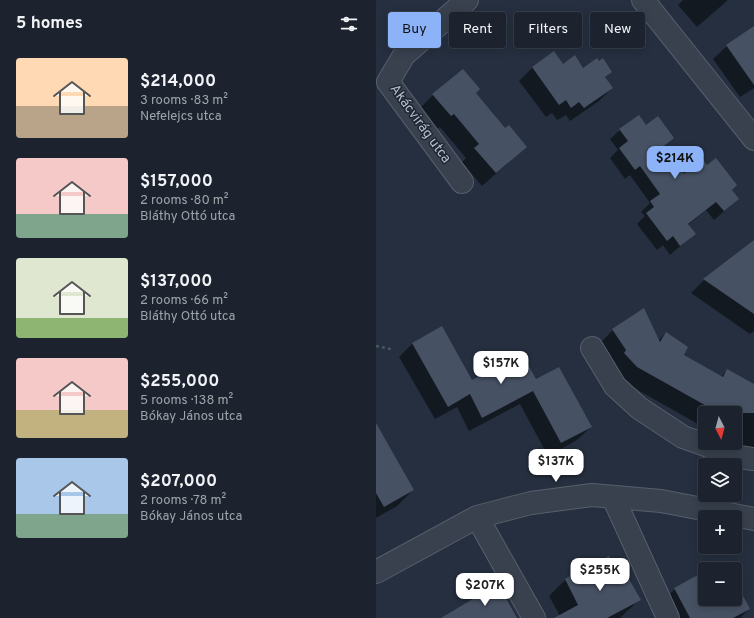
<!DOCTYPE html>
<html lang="en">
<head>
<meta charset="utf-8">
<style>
  body { margin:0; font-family:Overpass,sans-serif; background:#292f3b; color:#f1f3f6; height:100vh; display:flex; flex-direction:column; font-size:15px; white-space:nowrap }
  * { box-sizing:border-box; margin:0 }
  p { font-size:13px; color:#a0a4aa }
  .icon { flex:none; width:22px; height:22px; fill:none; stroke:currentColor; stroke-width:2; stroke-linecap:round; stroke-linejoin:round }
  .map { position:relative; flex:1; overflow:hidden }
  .drawer { display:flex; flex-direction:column; background:#1c232f; width:376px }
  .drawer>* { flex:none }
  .top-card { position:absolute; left:12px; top:12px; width:306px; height:36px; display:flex; gap:8px }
  .needle { width:26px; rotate:174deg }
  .tools { position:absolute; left:322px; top:406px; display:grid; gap:8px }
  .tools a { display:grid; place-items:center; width:44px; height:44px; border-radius:4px; background:#1c232f; box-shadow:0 2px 10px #0003,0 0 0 1px #3a404b; font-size:20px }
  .price { position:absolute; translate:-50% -34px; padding:0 9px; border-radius:8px; background:#fff; color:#222; font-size:13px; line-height:26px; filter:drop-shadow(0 1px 2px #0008) }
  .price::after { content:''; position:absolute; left:50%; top:24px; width:12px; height:9px; margin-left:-6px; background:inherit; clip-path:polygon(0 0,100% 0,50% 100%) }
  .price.selected { background:#8cb2f7; color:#111 }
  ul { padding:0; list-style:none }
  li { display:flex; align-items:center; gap:12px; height:100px; padding:0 16px }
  li span { display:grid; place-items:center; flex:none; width:112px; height:80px; border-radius:4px; color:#555 }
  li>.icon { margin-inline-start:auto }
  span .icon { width:48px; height:48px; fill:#fffc; stroke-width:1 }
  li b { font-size:17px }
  h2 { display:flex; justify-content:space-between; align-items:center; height:48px; padding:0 16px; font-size:17px }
  .tag { padding:0 14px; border-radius:4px; background:#1c232f; box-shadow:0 2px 10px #0003,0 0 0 1px #3a404b; font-size:14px; line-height:36px }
  .tag.selected { background:#8cb2f7; color:#111 }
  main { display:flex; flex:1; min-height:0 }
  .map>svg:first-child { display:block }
</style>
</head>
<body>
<main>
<section class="drawer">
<h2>5 homes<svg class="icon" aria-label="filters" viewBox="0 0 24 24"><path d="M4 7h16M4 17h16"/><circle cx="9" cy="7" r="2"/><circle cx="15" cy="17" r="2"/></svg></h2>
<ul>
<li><span style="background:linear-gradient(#ffd9b3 60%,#b9a48a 0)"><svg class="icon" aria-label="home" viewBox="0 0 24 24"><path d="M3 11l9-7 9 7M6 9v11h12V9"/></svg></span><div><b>$214,000</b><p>3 rooms · 83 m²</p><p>Nefelejcs utca</p></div></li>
<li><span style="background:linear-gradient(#f6c9c9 70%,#7fa58c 0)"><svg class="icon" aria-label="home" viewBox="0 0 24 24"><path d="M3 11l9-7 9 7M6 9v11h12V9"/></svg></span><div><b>$157,000</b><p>2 rooms · 80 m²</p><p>Bláthy Ottó utca</p></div></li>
<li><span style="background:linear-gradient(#dfe7d0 75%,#8fb573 0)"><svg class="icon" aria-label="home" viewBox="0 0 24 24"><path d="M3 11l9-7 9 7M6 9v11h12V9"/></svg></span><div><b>$137,000</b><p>2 rooms · 66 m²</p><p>Bláthy Ottó utca</p></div></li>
<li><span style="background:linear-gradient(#f6c9c9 65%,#c2b280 0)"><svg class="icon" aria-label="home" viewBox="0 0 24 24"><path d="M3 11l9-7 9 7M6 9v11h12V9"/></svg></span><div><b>$255,000</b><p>5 rooms · 138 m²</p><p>Bókay János utca</p></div></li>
<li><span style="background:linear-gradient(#a9c7e8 70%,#7fa58c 0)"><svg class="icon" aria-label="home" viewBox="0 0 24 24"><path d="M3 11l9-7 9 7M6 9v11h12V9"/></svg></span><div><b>$207,000</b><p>2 rooms · 78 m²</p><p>Bókay János utca</p></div></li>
</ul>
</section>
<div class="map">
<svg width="378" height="618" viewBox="0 0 378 618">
  <rect width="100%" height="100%" fill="#252f3f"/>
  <path fill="#0007" d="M307,0H352L321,27L302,5Z
    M378,27V88L364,97L337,59L351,46Z
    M187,65L207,69L235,71L229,78L236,88L223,101L194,121L190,115L181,120L176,113L170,117L143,81L157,67Z
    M99,94L129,129L150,147L106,186L86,162L90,158L64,127L61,129L44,108L57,95Z
    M269,127L297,138L287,147L308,175L355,190L362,199L338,220L330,210L312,225L318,234L294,255L287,245L281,250L261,224L269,216L265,212L274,203L254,175L249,179L234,158L242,150L234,139L244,130Z
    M378,241V331L374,334L315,293L328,280Z
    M237,330L282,341L290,333L306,355L345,377L351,370L344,413H329V428L246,381L222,345Z
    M37,343L96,381H159L215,427L201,440L172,456L144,404L93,431L81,407L59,419L23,357Z
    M378,389V450L355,443H359V425L364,403Z
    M0,425L37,490L21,506L0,518Z
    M232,557L247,584L263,600L244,618H185L173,596L189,580Z
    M342,566L343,569H336Z
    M329,573V599H359V591L373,609L364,618H286L280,607L299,589Z"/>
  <path fill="#465163" d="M378,26V85L350,45Z
    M178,51L187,64L199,55L207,68L221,58L223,61L227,58L236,72L229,77L237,88L208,108L203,102L195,108L190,100L183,105L156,67Z
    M87,69L104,89L100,93L129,128L133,125L151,147L120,173L98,148L103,144L78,114L75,116L56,94Z
    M263,115L270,125L282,116L298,138L288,146L308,174L327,159L331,165L340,158L361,185L356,190L363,199L348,211L340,202L312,224L320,234L304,246L297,236L291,241L270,213L278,207L274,201L284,194L264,166L259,170L243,148L252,141L243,129Z
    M378,240V314L327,279Z
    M268,308L284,342L290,332L312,347L308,355L347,377L351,369L378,384V413H343L261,367L248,353L250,350L236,329Z
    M66,326L96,380L146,354L160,379L183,367L216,427L185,443L157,391L106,418L94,394L72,407L36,343Z
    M0,423L38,490L8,507L0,493Z
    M233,556L247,583L253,579L265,600L231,618H178L202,605L189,579Z
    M329,571V599H359V590L363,588L374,609L357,618H314L298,588Z
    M122,584L141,618H65Z"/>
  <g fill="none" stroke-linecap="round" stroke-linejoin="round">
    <defs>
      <path id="minor" d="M267,0L378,139
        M86,182L12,82L28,55L91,0
        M216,348L239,386L263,408L307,437L363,457L378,459
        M237,497L292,618
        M101,517L158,618
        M0,572L101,517L155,503L216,495L285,501L378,519"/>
    </defs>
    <use href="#minor" stroke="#575f6c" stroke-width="24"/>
    <path stroke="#45595d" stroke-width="2.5" stroke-dasharray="3 3" stroke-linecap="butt" d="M0,346L15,349"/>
    <use href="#minor" stroke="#39414f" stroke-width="22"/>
  </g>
  <g text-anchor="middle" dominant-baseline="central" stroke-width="3" stroke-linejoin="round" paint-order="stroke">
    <g font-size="14" fill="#b5bcc9" stroke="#1e2634">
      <text transform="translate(44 124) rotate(54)">Akácvirág utca</text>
    </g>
  </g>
</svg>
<div class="tools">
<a><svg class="needle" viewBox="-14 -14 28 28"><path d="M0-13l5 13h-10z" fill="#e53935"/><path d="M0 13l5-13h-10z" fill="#a0a4aa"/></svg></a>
<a><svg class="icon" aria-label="layers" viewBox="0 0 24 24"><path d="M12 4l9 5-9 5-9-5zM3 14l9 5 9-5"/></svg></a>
<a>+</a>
<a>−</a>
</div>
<b class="price selected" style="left:299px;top:180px">$214K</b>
<b class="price" style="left:125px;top:385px">$157K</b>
<b class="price" style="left:180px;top:483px">$137K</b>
<b class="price" style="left:224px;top:592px">$255K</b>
<b class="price" style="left:109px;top:607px">$207K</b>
<div class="top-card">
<a class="tag selected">Buy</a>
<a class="tag">Rent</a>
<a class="tag">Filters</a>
<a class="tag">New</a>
</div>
</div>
</main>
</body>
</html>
